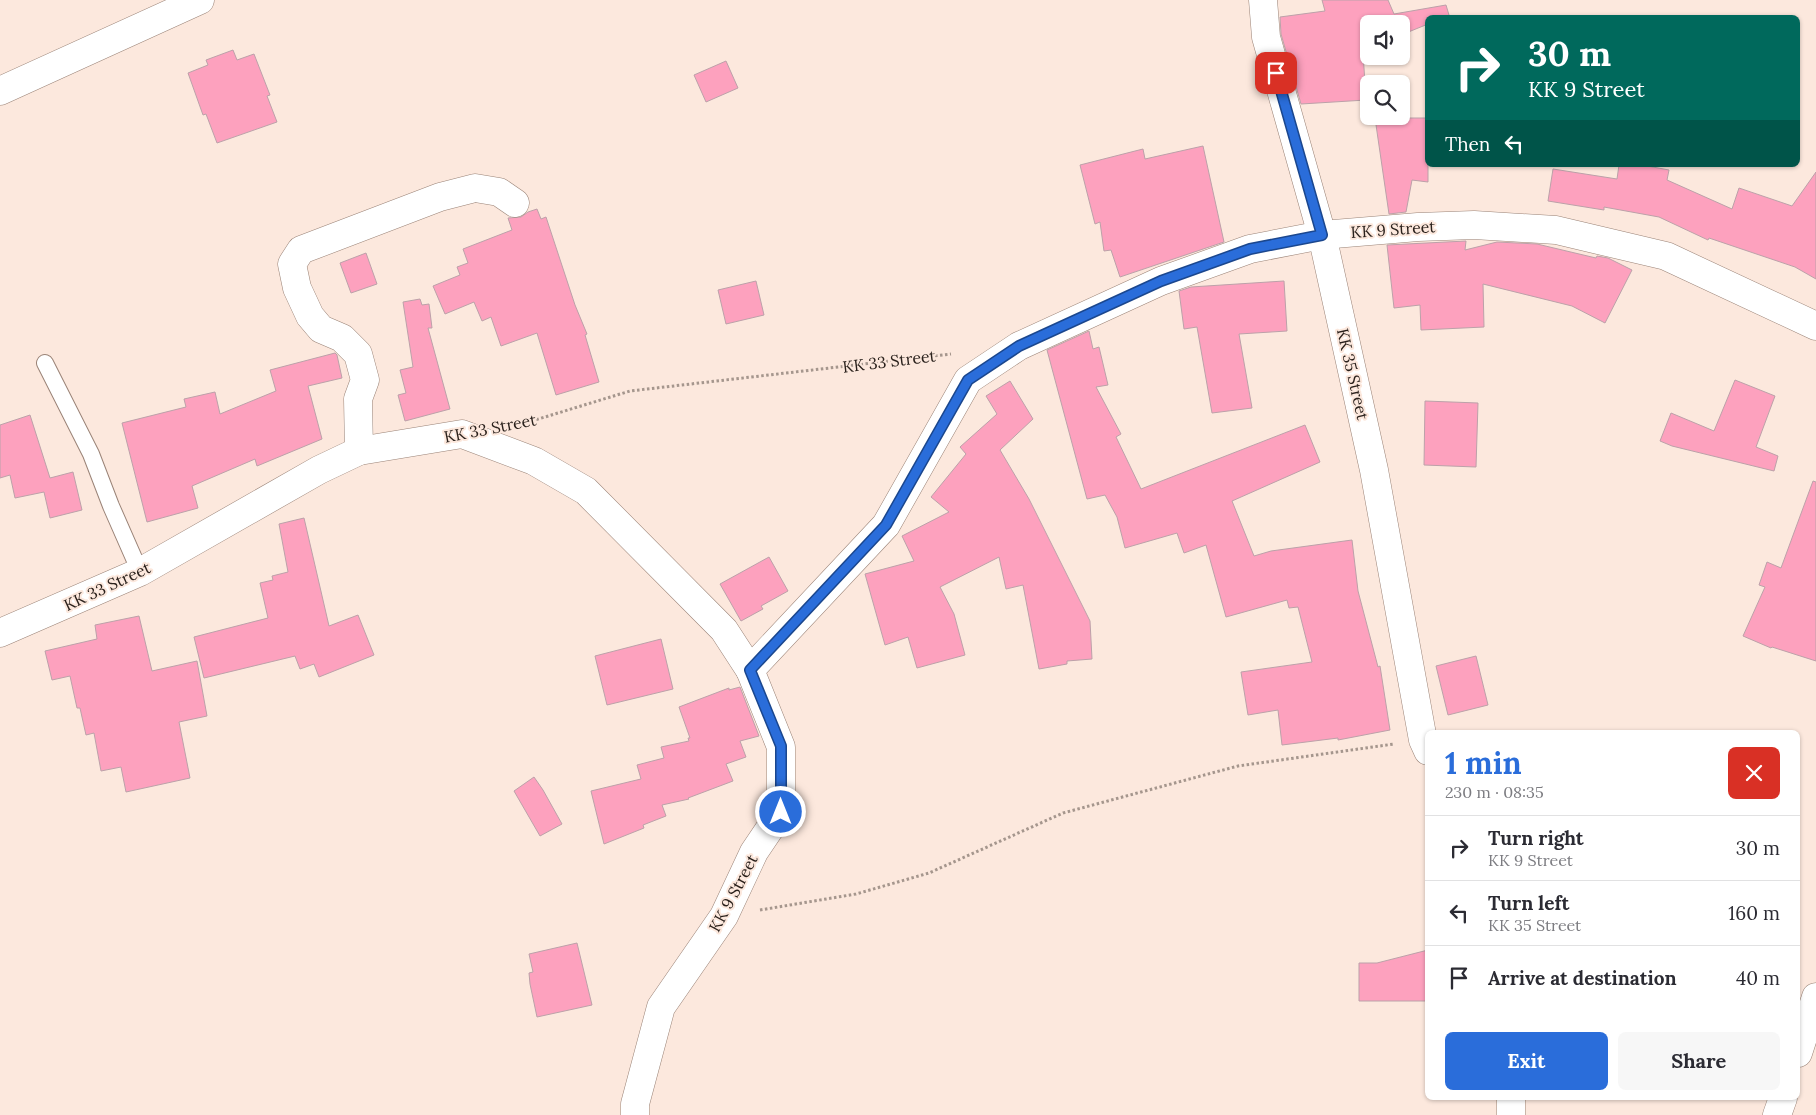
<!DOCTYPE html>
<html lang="en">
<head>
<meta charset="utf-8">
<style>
  body { margin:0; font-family:Lora,serif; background:#f7f7f7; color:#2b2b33; height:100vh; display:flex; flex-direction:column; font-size:19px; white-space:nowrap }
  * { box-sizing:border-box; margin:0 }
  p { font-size:16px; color:#7c7c81 }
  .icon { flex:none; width:28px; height:28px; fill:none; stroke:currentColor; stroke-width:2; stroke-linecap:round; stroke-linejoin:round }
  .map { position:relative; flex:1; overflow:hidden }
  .sheet { position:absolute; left:1425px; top:730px; width:375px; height:370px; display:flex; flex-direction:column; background:#fff; border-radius:8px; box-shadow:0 1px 4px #0004 }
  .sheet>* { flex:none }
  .hud { position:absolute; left:1425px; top:15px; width:375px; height:152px; border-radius:8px; box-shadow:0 1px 4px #0004; background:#00695c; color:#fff; overflow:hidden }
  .controls { position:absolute; left:1360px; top:15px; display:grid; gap:10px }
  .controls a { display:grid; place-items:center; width:50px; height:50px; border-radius:8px; background:#fff; box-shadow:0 1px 4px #0004; font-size:25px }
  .pin { position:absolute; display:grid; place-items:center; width:42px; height:42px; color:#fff; margin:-21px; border-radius:10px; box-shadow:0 2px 8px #0006 }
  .me { position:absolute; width:55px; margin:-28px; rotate:0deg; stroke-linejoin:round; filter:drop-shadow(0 0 4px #0008) }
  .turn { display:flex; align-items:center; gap:18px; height:105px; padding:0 20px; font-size:22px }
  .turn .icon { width:65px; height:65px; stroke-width:2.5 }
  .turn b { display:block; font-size:35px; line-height:42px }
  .then { display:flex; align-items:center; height:48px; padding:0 20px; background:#0003; gap:10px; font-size:19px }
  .round { display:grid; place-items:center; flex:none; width:52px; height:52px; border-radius:8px; background:#f7f7f7 }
  .overview { display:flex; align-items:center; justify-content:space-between; height:85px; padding:0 20px }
  h1 { font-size:30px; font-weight:800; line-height:38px; color:#2a6dda }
  .cta { display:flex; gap:10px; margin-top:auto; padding:10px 20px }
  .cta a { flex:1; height:58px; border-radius:8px; background:#2a6dda; color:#fff; font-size:20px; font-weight:800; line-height:58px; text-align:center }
  .cta a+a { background:#f7f7f7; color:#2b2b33 }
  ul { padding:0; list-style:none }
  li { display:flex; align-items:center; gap:15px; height:65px; padding:0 20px; border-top:1px solid #e1e1e2 }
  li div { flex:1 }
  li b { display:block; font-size:19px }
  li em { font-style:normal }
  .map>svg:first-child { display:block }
  .building { fill:#fda1be; stroke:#bca1a9 }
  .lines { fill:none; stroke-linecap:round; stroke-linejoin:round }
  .service-casing { stroke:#9a8377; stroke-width:18 }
  .minor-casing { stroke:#9a8377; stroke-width:29 }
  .path { stroke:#a5968d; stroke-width:3; stroke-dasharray:2.5 2.5; stroke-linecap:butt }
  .service { stroke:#fff; stroke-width:16 }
  .minor { stroke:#fff; stroke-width:28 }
  .route-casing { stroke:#1b478e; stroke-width:12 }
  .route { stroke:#2a6dda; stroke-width:9 }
  .labels { text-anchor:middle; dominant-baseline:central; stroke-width:4; stroke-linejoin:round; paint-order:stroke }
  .street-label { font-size:16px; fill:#2a211c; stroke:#fce8dd }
</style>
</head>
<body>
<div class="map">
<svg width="1816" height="1115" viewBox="0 0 1816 1115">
  <rect width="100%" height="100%" fill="#fce8dd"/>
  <g class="building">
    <path d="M1322,0H1388L1394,14L1446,5L1449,15L1442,18H1428V24L1401,35V24H1369V49L1363,52L1366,100L1301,104L1281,34L1280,17L1325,11Z"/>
    <path d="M233,50L237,60L254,54L270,95L267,96L277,122L217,143L206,114L203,115L188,73L208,65L206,60Z"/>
    <path d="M726,61L738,88L706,102L694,75Z"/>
    <path d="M1375,118H1428V182L1412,180L1406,212L1389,214Z"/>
    <path d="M1203,146L1224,242L1120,277L1111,250L1104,251L1100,222L1095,224L1080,165L1143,149L1145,159Z"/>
    <path d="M1619,165H1642L1669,170L1667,180L1732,209L1739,188L1792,206L1816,172V279L1795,267L1709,238L1708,240L1659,217L1604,207V210L1548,201L1553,169L1617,179Z"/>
    <path d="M537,209L541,219L546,217L575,305L587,334L585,335L599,382L556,395L537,333L501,346L491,317L482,321L474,302L445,314L433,286L460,275L457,267L468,263L463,249L512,230L508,218L521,217L528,212Z"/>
    <path d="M1466,241L1465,250L1497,242L1537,244L1596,258L1597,256L1608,258L1632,270L1605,323L1572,306L1483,284L1484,327L1421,330L1420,305L1394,308L1387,245Z"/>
    <path d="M366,253L377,284L351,293L340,263Z"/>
    <path d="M756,281L764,315L726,324L718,290Z"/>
    <path d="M1284,281L1287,331L1239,334L1252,408L1212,413L1197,327L1184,329L1179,291L1191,287Z"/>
    <path d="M420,299L422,305L429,304L432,328H428L450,409L405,421L398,395L406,393L400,370L413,367L403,302Z"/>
    <path d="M1089,331L1093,349L1099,347L1108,385L1096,387L1121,434L1116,437L1141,489L1305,425L1320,462L1232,501L1254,556L1271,551L1352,540L1358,591L1378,667L1380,666L1390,730L1338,740V738L1282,745L1278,710L1248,715L1241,672L1312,662L1298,607L1289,608L1287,600L1226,617L1206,545L1184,553L1177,533L1125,548L1117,517L1105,495L1087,499L1047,350Z"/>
    <path d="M335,353L337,355L342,378L308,386L322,439L257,466L255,459L192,486L198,508L147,522L122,423L186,407L184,399L215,392L220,414L276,391L270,370Z"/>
    <path d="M1735,380L1775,396L1756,447L1778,456L1774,471L1672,446L1660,441L1671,413L1714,431Z"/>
    <path d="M1010,381L1033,419L1000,450L1029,499L1090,621L1092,659L1067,661V664L1039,669L1023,585L1006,589L999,557L940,587L954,614L965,655L917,668L908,637L885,645L865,574L914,561L902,536L949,512L931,497L966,454L960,447L997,414L986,396Z"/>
    <path d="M1425,401L1478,403L1476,467L1424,465Z"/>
    <path d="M30,415L50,478L73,472L82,510L50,518L44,492L15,498L10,475L0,478V425Z"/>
    <path d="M1813,481L1816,482V661L1772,647L1771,648L1743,636L1765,587L1759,585L1767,562L1781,568Z"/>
    <path d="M304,518L329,626L358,615L374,655L319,677L314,664L300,669L295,656L204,678L194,637L268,618L260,583L273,580L272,576L288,572L279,524Z"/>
    <path d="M769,557L788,591L761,606L763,609L741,621L720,584Z"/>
    <path d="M139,616L152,671L197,661L207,716L179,722L190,778L126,792L121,767L101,771L94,733L86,735L80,708H77L70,676L52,680L45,651L97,639L95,625Z"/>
    <path d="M661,639L673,689L607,705L595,656Z"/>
    <path d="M1476,656L1488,705L1448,715L1436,666Z"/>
    <path d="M740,687L759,736L740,741L746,757L726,764L733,781L688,798L689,799L662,805L666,816L643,825L644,828L604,844L591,791L641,779L637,765L664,758L661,747L689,741L688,738H690L679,707L729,688V690Z"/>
    <path d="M534,777L543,790L562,824L540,836L514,791Z"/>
    <path d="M577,943L592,1005L537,1017L530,984L529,973L533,972L529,954Z"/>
    <path d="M1428,950V1001H1359V963H1377Z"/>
  </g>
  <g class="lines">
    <g class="service-casing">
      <path id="service" d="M45,363L91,454L111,506L140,572"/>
    </g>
    <g class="minor-casing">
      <g id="minor">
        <path d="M1263,0L1266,37L1322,235L1374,470L1423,740L1428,751"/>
        <path d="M0,91L200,0"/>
        <path d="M359,451L358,399L365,380L358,354L342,338L321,329L310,316L297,288L292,264L301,250L440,197L475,188L499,192L515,203"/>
        <path d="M0,633L140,572L319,470L359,451L462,434L534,461L586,491L724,630L750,670"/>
        <path d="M1798,1053L1816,997"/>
        <path d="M1511,1098V1115"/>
        <path d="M635,1115V1104L661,1007L724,916L754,852L781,812V747L750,670L886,525L968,380L1019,346L1161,281L1250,249L1322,235L1418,227L1474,225L1556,230L1666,256L1816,326"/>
        <path d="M1777,1115L1783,1098"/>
      </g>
    </g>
    <g class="path">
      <path d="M522,424L630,391L951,354"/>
      <path d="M760,910L856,894L929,873L1063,813L1238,766L1394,744"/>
    </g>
    <use href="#service" class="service"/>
    <use href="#minor" class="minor"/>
  </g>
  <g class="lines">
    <g class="route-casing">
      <path id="route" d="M781,812V746L750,670L886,525L968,380L1019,346L1161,281L1250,249L1322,235L1276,73"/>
    </g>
    <use href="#route" class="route"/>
  </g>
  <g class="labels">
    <g class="street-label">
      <text transform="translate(1393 229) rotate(-4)">KK 9 Street</text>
      <text transform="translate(889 361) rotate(-7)">KK 33 Street</text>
      <text transform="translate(1353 374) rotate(77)">KK 35 Street</text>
      <text transform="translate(490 428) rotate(-11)">KK 33 Street</text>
      <text transform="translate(107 586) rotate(-25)">KK 33 Street</text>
      <text transform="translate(733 893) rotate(-62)">KK 9 Street</text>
    </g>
  </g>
</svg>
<div class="controls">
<a><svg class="icon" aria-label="sound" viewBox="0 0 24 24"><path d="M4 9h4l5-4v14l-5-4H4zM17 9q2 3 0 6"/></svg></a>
<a><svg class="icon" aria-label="search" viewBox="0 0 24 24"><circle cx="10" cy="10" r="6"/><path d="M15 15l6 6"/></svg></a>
</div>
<div class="pin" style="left:1276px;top:73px;background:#d93025"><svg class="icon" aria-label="arrive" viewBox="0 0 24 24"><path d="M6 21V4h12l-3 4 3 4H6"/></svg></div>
<svg class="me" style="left:781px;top:812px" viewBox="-20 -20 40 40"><circle r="17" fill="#2a6dda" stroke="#fff" stroke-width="3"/><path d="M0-11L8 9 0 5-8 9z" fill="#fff"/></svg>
<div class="hud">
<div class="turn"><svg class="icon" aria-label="right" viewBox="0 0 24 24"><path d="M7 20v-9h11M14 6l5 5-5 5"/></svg><div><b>30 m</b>KK 9 Street</div></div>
<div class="then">Then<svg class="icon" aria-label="left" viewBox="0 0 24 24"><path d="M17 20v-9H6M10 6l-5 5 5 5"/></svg></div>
</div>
<section class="sheet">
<div class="overview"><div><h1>1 min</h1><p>230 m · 08:35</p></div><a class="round" style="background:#d93025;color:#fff"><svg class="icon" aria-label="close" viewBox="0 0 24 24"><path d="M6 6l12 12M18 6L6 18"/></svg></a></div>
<ul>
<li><svg class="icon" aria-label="right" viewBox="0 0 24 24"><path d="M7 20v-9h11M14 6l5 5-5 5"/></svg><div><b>Turn right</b><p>KK 9 Street</p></div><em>30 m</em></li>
<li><svg class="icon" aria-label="left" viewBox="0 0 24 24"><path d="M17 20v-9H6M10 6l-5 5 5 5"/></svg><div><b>Turn left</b><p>KK 35 Street</p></div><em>160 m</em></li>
<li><svg class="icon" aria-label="arrive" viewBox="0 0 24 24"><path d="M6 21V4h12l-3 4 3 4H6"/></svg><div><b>Arrive at destination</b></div><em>40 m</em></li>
</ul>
<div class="cta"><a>Exit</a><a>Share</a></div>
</section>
</div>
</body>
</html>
